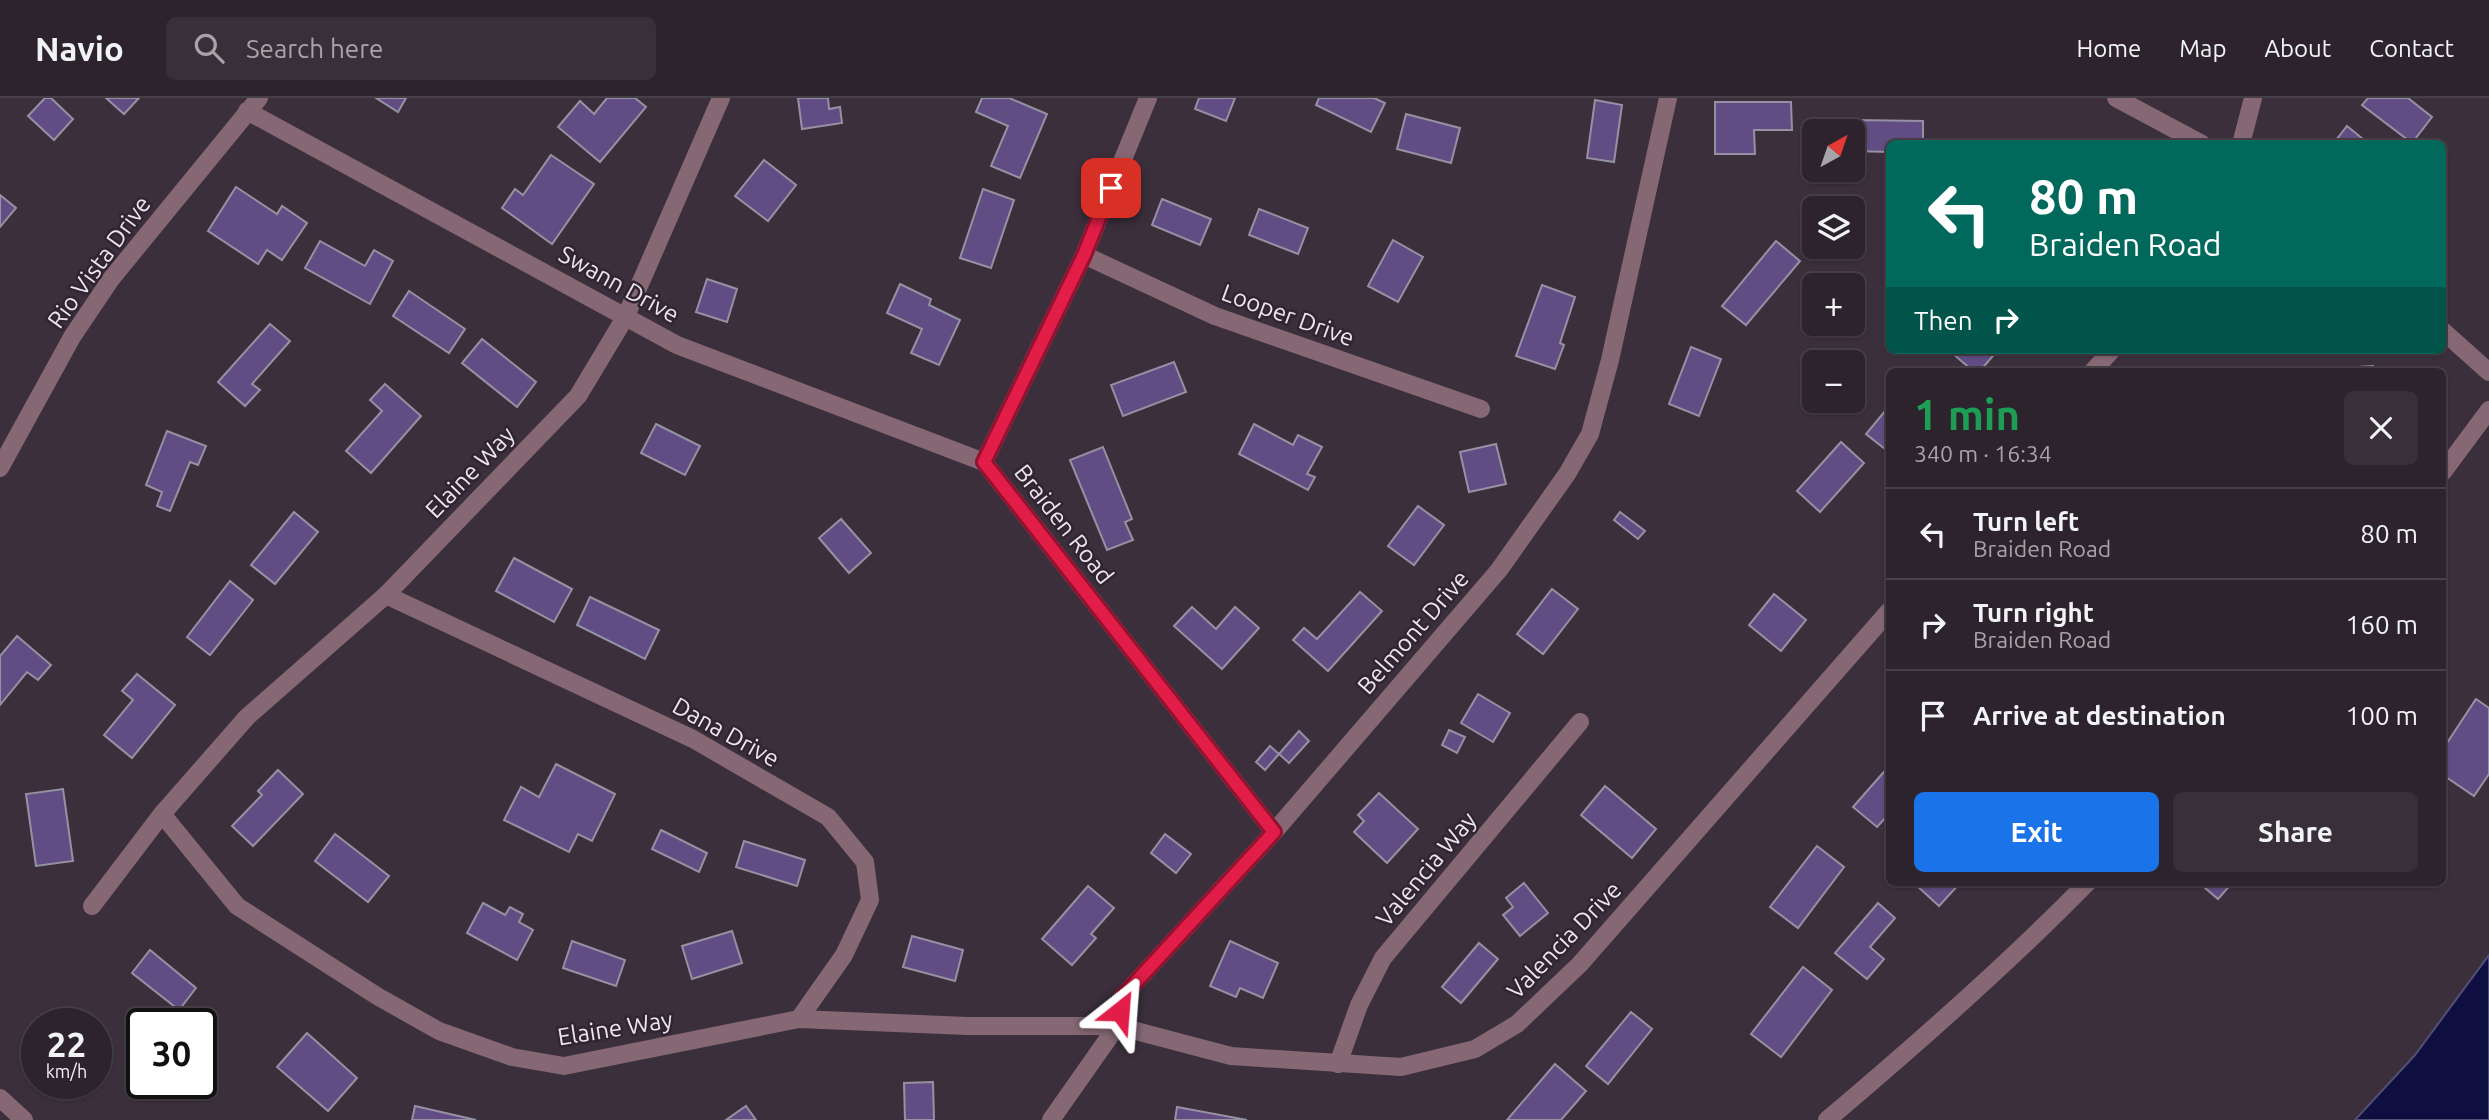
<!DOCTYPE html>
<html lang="en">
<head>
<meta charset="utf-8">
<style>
  body { margin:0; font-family:Ubuntu,sans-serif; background:#382f38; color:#f1f3f6; height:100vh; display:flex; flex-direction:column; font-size:26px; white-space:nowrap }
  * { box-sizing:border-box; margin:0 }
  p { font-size:23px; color:#a6a4a9 }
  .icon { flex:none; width:38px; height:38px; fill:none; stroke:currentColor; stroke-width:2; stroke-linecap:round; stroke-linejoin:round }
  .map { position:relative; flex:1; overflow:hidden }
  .side { position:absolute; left:1886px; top:270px; width:560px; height:518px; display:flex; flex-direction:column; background:#2c232c; border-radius:10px; box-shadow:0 2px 5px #0004,0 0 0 2px #484048 }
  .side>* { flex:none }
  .guide { position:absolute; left:1886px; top:42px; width:560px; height:214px; border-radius:10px; box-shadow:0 2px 5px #0004,0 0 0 2px #484048; background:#00695c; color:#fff; overflow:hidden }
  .needle { width:46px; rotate:40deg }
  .fabs { position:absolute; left:1802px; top:21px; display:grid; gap:14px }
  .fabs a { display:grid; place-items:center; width:63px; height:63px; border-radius:10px; background:#2c232c; box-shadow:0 2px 5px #0004,0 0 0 2px #484048; font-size:35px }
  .speed { position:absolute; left:21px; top:910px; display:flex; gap:14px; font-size:35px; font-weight:700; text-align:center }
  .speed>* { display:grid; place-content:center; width:91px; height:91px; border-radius:50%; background:#2c232c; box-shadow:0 2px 5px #0004,0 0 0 2px #484048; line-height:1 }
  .speed small { font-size:18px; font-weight:400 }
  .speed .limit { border:4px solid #111; border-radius:10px; background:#fff; color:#111 }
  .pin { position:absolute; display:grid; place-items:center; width:60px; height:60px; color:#fff; margin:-30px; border-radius:14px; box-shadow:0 4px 10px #0006 }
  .me { position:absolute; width:77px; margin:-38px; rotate:28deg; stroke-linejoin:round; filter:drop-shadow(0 0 5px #0008) }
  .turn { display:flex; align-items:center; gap:24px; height:147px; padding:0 28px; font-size:32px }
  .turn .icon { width:91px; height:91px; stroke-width:2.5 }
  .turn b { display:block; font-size:49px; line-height:60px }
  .then { display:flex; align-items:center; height:66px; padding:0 28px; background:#0003; gap:14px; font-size:26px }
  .round { display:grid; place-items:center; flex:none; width:74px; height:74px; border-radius:10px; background:#382f38 }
  .head { display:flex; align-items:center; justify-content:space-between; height:119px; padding:0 28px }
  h1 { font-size:42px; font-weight:600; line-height:52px; color:#1e9e55 }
  .action { display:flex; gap:14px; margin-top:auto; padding:14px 28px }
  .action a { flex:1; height:80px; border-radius:10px; background:#1a73e8; color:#fff; font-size:28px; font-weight:600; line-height:80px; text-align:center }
  .action a+a { background:#382f38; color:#f1f3f6 }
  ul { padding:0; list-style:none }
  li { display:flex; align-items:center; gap:21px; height:91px; padding:0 28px; border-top:2px solid #484048 }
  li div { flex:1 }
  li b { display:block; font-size:26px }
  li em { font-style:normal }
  header { display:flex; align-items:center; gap:42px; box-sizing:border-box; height:98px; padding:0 35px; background:#2c232c; border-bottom:2px solid #484048 }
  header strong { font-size:33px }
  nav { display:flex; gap:38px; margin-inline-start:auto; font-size:24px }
  .search { width:490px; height:63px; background:#382f38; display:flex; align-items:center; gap:18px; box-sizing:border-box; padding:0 24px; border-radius:10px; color:#a6a4a9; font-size:26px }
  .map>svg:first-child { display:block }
  .water { fill:#0e0f40; stroke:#514f74; stroke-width:2 }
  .building { fill:#614d84; stroke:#9691a2; stroke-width:2 }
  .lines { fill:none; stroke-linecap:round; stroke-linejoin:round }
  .minor { stroke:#856874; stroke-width:18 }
  .route-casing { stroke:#92132f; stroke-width:18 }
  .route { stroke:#e11d48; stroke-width:12 }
  .labels { text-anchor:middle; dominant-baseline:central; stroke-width:5; stroke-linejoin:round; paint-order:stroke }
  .street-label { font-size:24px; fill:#ede5ed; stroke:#302530 }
</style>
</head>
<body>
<header>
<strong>Navio</strong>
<div class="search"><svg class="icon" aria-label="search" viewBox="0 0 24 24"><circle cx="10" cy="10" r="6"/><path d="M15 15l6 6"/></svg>Search here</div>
<nav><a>Home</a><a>Map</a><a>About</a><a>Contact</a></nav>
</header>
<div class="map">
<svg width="2489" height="1022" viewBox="0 0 2489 1022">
  <rect width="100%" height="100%" fill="#3b2f3b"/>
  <path class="water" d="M2489,857V1022H2355L2415,957Z"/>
  <g class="building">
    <path d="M45,0H51L73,21L54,42L28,18Z"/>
    <path d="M106,0H139L124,16Z"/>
    <path d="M376,0H406L398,14Z"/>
    <path d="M607,0H635L646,9L600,64L558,29L580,3L594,16Z"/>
    <path d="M798,0H828L829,11L840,9L842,25L802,31Z"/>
    <path d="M982,0H1009L1047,16L1020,80L991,68L1008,28L976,14Z"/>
    <path d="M1199,0H1235L1226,23L1195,11Z"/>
    <path d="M1319,0H1374L1385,5L1371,34L1316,7Z"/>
    <path d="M2368,0H2408L2432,19L2412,45L2362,7Z"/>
    <path d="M1595,2L1622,7L1614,64L1587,60Z"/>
    <path d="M1715,4H1791L1792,32H1754L1755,56H1715Z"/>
    <path d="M1406,16L1460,30L1451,65L1397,51Z"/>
    <path d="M1856,22L1923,23V46H1890V54L1853,53V35H1856Z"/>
    <path d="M2347,28L2369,46H2333Z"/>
    <path d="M551,57L594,86L552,146L502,110L515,91L523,97Z"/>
    <path d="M764,62L796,87L768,123L735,98Z"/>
    <path d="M236,89L277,116L282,108L307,125L282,162L267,152L258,166L208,133Z"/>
    <path d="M983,91L1014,102L991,170L960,160Z"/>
    <path d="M0,97L16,110L0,129Z"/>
    <path d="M1162,101L1211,121L1200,147L1152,127Z"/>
    <path d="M1259,111L1308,130L1298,156L1249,137Z"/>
    <path d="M1393,142L1423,159L1398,204L1368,188Z"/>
    <path d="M320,143L365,168L374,152L393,163L370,206L305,170Z"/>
    <path d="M1776,143L1800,163L1746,227L1722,208Z"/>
    <path d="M707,181L737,191L727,224L696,214Z"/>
    <path d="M900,186L931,201L929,207L960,222L939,267L911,255L922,231L887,215Z"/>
    <path d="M1542,187L1575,199L1560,245L1564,247L1555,271L1516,258Z"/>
    <path d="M409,193L465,231L449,255L393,218Z"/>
    <path d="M270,226L290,243L252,286L260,292L245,308L218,284Z"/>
    <path d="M482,241L536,284L517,309L462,265Z"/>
    <path d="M1691,249L1721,261L1699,318L1669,306Z"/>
    <path d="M1955,252H1998L1980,273H1973L1952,255Z"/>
    <path d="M1174,264L1186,294L1123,318L1111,287Z"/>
    <path d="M2373,268L2374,273H2342V270Z"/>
    <path d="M385,286L421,318L371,375L346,353L382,313L370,302Z"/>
    <path d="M1890,307V355L1866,336Z"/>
    <path d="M656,326L700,348L685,377L641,355Z"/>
    <path d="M1254,326L1293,347L1298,337L1322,349L1307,376L1315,379L1308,392L1239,356Z"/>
    <path d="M167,333L206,348L198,367L190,364L170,413L157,408L162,394L146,387Z"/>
    <path d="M1841,344L1864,365L1820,414L1797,393Z"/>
    <path d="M1496,346L1506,386L1469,394L1460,354Z"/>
    <path d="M1103,349L1132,421L1125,424L1133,442L1107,452L1070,362Z"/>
    <path d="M1418,408L1444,427L1414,467L1388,448Z"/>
    <path d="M294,414L318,434L275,486L251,467Z"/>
    <path d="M1620,414L1645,433L1638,441L1614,422Z"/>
    <path d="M841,421L871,455L849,475L819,440Z"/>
    <path d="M514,460L572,491L554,524L496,493Z"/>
    <path d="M230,483L253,502L210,557L187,539Z"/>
    <path d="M1552,491L1578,511L1543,556L1517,536Z"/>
    <path d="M1360,494L1382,513L1328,573L1293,542L1304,530L1317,541Z"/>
    <path d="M1774,496L1806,522L1781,553L1749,527Z"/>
    <path d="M590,499L659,532L645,561L577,527Z"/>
    <path d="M1192,509L1216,531L1235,509L1259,530L1222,571L1174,528Z"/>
    <path d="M17,538L51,567L38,582L27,574L0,607V558Z"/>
    <path d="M137,576L175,607L132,660L104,637L133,602L122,593Z"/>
    <path d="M1478,596L1510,615L1493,644L1461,625Z"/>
    <path d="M2476,601L2489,610V676L2474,698L2443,677V651Z"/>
    <path d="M1449,632L1465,639L1457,655L1442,647Z"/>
    <path d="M1299,633L1309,643L1289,665L1279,656Z"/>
    <path d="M1270,648L1279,656L1265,672L1256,664Z"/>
    <path d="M556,666L615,696L592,743L578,736L569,754L504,722L521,689L539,699Z"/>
    <path d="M1890,667V715L1877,729L1853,709Z"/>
    <path d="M278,672L303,696L253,748L232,728L262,697L258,693Z"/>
    <path d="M1605,688L1656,731L1632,760L1581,717Z"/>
    <path d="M63,691L73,763L36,768L26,696Z"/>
    <path d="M1379,695L1418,731L1387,765L1354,734L1364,723L1358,717Z"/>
    <path d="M661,732L707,755L699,774L652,751Z"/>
    <path d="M335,736L389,778L368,804L315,763Z"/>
    <path d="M1165,736L1191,756L1176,775L1151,755Z"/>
    <path d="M744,743L805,762L797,788L736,769Z"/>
    <path d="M1817,748L1844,769L1798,830L1770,809Z"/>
    <path d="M1919,784H1961L1939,808L1916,787Z"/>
    <path d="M2208,784H2233L2218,801L2204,789Z"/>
    <path d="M1524,785L1548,815L1520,838L1503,817L1513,809L1506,800Z"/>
    <path d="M1088,788L1114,810L1091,836L1096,840L1072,867L1042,841Z"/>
    <path d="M483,805L505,817L510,809L523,816L519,824L533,832L517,862L467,835Z"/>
    <path d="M1878,805L1895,820L1870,849L1884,861L1867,881L1835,855Z"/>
    <path d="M732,833L742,865L692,881L682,848Z"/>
    <path d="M912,838L963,852L955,883L903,869Z"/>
    <path d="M572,843L625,862L616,888L563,870Z"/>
    <path d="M1230,843L1278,865L1263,900L1240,890L1236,899L1210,888Z"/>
    <path d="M1479,845L1498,861L1461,905L1442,889Z"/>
    <path d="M150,852L196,890L179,912L132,875Z"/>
    <path d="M1803,869L1832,892L1781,959L1751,936Z"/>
    <path d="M1631,914L1652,931L1608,986L1586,968Z"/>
    <path d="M307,935L357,980L328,1013L277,969Z"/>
    <path d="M1555,966L1586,993L1561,1022H1507Z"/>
    <path d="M933,984L934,1022H905L904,985Z"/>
    <path d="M415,1008L476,1022H412Z"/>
    <path d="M746,1008L756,1022H726Z"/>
    <path d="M1177,1009L1247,1022H1175Z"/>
  </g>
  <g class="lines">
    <g class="minor">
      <path d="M1148,0L1084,157L984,364L1274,734"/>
      <path d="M2116,0L2202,46"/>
      <path d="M247,13L677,247L984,364"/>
      <path d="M2241,46L2253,0"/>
      <path d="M1084,157L1215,218L1481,311"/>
      <path d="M2443,233L2489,274"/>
      <path d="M2093,273L2112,252"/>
      <path d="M0,370L72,239L111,181L259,0"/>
      <path d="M2443,374L2489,312"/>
      <path d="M386,497L693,641L828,719L865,764L870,802L844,857L799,921"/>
      <path d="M162,716L237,808L377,898L439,933L512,959L564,968L799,921L967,928H1117L1231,958L1401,969L1475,951L1517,926L1580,866L1890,512"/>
      <path d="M92,808L162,716L247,619L386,497L578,298L626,218L721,0"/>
      <path d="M1338,966L1359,907L1383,860L1580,624"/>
      <path d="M0,1000L24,1022"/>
      <path d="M1051,1022L1117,928L1123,898L1274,734L1499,472L1567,376L1590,336L1610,262L1668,0"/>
      <path d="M1827,1022C1917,946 2006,868 2088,784"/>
    </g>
  </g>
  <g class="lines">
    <g class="route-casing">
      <path id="route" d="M1111,90L1084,157L984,364L1274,734L1123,898L1120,913"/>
    </g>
    <use href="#route" class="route"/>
  </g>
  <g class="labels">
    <g class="street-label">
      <text transform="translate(99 164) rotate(-54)">Rio Vista Drive</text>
      <text transform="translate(619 186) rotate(29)">Swann Drive</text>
      <text transform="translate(1288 217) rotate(20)">Looper Drive</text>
      <text transform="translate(470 374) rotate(-46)">Elaine Way</text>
      <text transform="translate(1064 426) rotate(52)">Braiden Road</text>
      <text transform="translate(1413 534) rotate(-49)">Belmont Drive</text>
      <text transform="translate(726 634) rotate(29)">Dana Drive</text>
      <text transform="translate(1426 771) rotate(-50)">Valencia Way</text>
      <text transform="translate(1564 842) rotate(-46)">Valencia Drive</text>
      <text transform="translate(615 930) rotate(-9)">Elaine Way</text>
    </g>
  </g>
</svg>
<div class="fabs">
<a><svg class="needle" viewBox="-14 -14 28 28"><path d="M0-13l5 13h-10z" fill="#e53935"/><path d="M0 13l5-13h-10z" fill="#a6a4a9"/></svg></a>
<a><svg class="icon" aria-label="layers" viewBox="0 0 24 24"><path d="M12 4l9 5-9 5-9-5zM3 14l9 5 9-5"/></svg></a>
<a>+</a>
<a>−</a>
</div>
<div class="speed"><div>22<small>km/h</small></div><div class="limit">30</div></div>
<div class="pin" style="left:1111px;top:90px;background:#d93025"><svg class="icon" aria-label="arrive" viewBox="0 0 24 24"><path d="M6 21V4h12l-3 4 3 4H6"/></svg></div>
<svg class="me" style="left:1120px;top:913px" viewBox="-20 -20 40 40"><path d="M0-17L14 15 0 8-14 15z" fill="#e11d48" stroke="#fff" stroke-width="4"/></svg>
<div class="guide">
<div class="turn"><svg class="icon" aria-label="left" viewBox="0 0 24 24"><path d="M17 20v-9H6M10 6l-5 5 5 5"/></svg><div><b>80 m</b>Braiden Road</div></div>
<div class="then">Then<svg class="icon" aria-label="right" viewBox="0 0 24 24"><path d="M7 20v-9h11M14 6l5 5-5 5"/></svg></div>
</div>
<section class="side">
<div class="head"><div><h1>1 min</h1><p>340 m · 16:34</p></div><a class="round"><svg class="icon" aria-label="close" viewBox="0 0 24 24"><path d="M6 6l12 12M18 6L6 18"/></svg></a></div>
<ul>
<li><svg class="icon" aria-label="left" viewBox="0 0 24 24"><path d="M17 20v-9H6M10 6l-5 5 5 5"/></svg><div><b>Turn left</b><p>Braiden Road</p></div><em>80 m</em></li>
<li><svg class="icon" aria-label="right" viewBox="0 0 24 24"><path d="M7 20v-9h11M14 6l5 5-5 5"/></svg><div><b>Turn right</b><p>Braiden Road</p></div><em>160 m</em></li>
<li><svg class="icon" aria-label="arrive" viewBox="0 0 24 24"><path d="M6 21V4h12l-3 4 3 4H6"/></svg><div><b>Arrive at destination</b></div><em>100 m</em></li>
</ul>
<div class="action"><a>Exit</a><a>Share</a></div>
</section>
</div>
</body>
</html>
